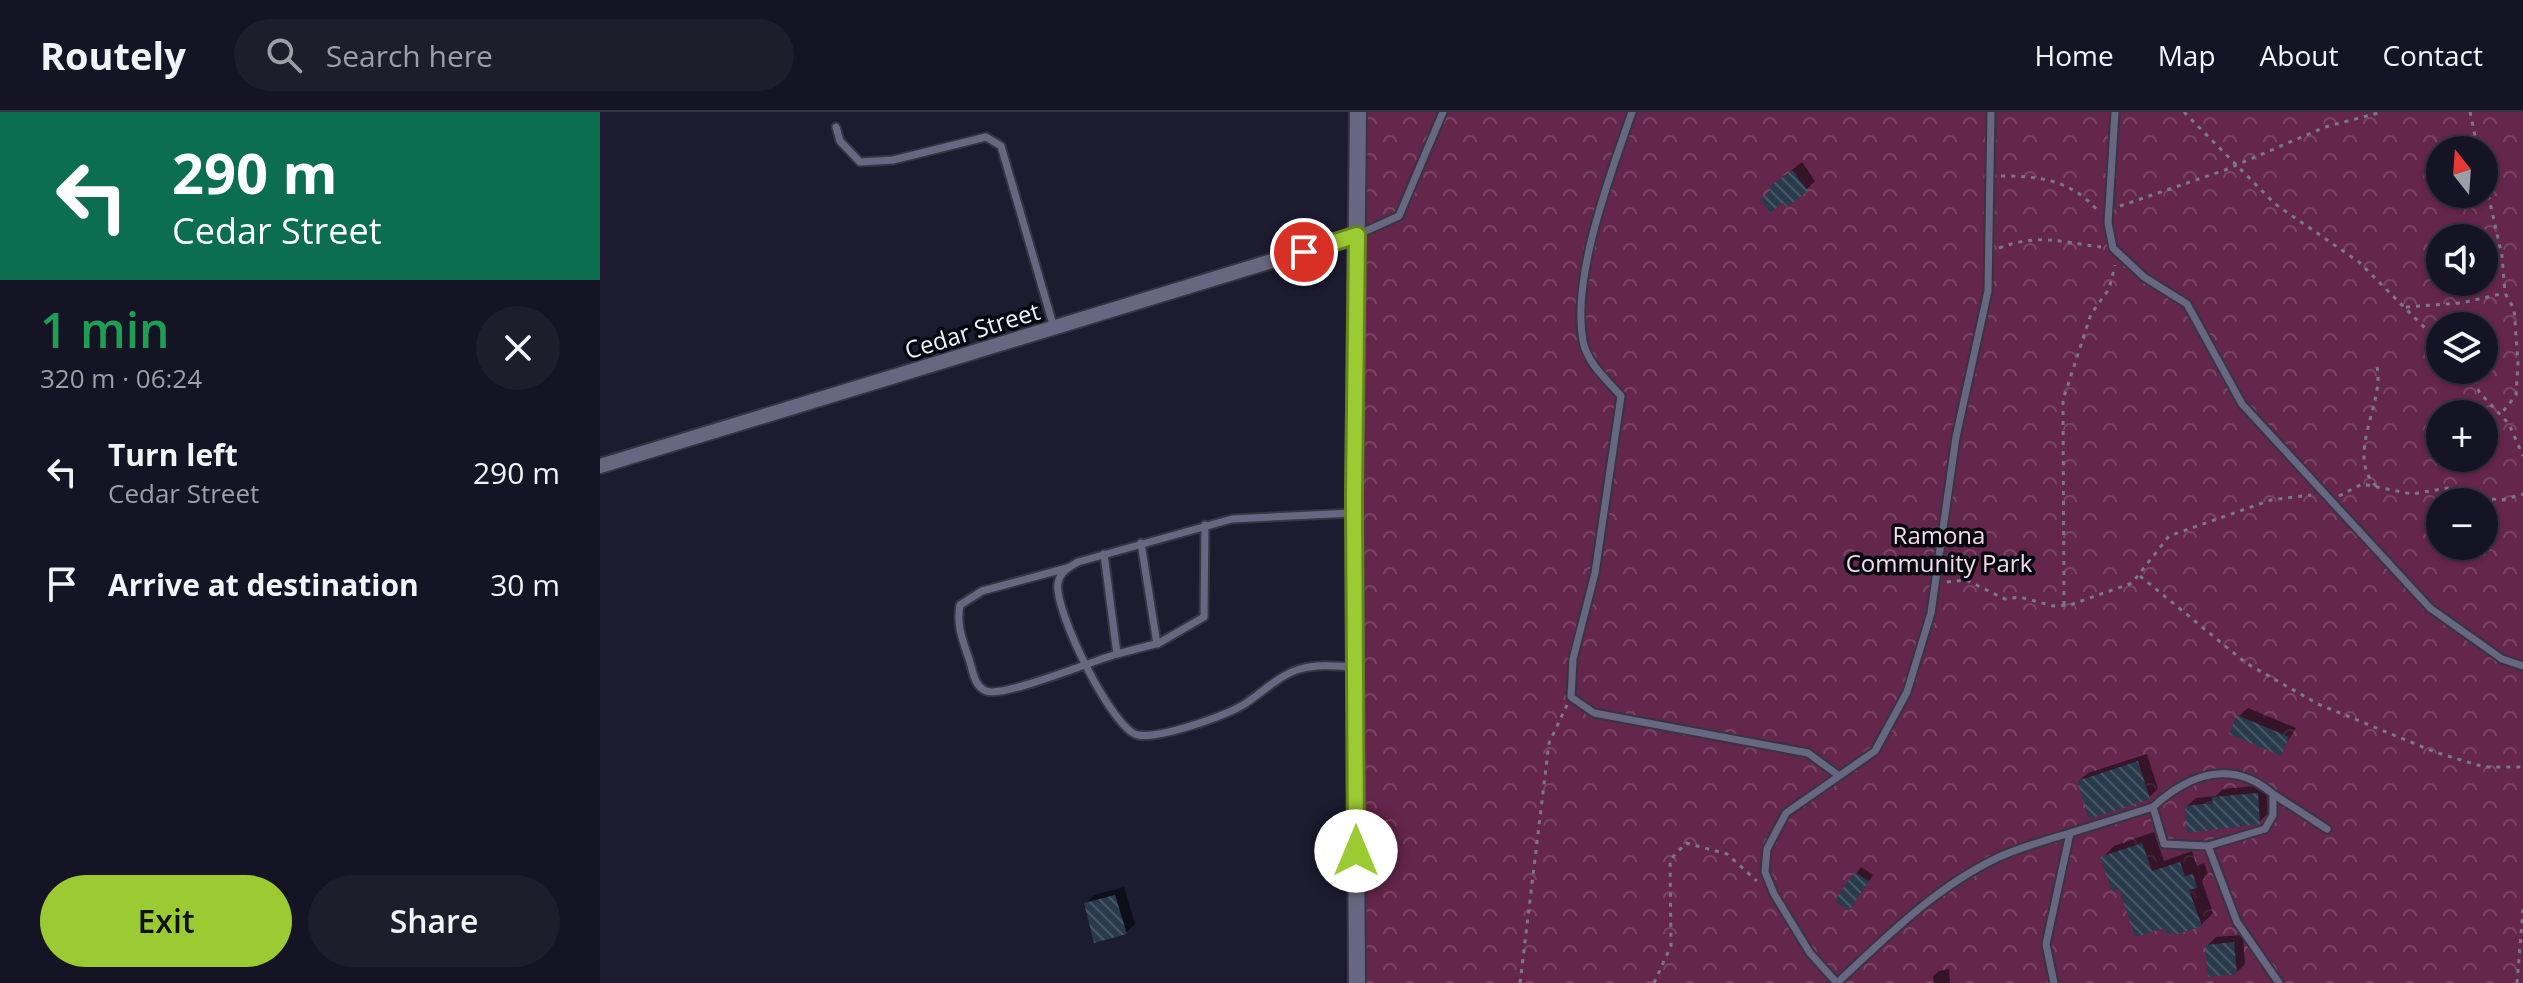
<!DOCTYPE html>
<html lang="en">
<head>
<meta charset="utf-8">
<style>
  body { margin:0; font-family:"Open Sans",sans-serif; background:#1e1d2c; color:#f1f3f6; height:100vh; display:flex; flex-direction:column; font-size:30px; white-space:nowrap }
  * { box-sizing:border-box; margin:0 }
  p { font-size:26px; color:#9d9ea6 }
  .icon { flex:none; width:44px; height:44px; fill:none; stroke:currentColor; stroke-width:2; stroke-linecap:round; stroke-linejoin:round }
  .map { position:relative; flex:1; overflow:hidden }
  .side { display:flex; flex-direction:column; background:#151424; width:600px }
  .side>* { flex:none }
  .banner { background:#0b6e4f; color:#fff; overflow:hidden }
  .needle { width:52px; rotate:343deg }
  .tools { position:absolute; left:1826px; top:24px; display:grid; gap:16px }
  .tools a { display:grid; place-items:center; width:72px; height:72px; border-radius:50%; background:#151424; box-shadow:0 2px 6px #0004,0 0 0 2px #343341; font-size:40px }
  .pin { position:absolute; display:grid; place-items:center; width:68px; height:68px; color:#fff; margin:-34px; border:4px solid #fff; border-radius:50%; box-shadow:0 2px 8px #0007 }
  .me { position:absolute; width:88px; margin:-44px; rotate:0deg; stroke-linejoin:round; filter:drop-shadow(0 0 6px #0008) }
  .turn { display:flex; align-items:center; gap:28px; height:168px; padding:0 40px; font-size:36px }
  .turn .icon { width:104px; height:104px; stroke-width:2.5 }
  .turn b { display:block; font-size:56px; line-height:68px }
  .round { display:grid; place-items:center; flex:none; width:84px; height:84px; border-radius:42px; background:#1e1d2c }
  .summary { display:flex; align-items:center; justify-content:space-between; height:136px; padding:0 40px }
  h1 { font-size:48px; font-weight:600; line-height:60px; color:#1e9e55 }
  .button { display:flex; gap:16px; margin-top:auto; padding:16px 40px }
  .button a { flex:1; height:92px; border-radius:48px; background:#9bcb33; color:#111; font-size:32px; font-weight:600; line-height:92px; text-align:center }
  .button a+a { background:#1e1d2c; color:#f1f3f6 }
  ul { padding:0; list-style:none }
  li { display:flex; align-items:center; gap:24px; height:112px; padding:0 40px }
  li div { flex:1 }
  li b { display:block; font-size:30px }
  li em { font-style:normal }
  header { display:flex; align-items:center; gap:48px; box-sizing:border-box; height:112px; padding:0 40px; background:#151424; border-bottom:2px solid #343341 }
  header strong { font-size:38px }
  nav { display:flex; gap:44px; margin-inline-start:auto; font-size:28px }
  .search { width:560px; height:72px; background:#1e1d2c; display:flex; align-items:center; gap:20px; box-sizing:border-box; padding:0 28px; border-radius:44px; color:#9d9ea6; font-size:30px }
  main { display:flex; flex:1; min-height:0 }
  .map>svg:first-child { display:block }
  .forest { fill:url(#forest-crowns); fill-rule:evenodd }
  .shadow { fill:#0007 }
  .building { fill:url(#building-back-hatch) }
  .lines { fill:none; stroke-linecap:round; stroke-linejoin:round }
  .service-casing { stroke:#363445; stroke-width:11 }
  .minor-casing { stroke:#363445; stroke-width:18 }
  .tertiary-casing { stroke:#363445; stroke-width:20 }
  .path { stroke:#7a798a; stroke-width:3; stroke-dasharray:4 6; stroke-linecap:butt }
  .service { stroke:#676781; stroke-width:7 }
  .minor { stroke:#676781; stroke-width:14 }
  .tertiary { stroke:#676781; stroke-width:16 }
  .route-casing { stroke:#658421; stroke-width:20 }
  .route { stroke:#9bcb33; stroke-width:14 }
  .labels { text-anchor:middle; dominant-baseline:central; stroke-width:7; stroke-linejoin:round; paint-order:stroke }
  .street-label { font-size:24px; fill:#f1f2fe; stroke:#070710 }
  .park-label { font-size:24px; fill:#f3dbe7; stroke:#070710 }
</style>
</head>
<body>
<header>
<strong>Routely</strong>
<div class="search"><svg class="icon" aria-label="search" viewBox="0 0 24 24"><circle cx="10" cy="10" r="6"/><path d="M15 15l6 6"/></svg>Search here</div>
<nav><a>Home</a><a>Map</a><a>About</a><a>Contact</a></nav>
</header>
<main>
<section class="side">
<div class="banner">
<div class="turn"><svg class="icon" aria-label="left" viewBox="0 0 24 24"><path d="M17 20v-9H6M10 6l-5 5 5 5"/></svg><div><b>290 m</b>Cedar Street</div></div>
</div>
<div class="summary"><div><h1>1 min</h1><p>320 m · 06:24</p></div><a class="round"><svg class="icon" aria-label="close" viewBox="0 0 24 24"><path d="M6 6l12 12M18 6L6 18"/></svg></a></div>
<ul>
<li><svg class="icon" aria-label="left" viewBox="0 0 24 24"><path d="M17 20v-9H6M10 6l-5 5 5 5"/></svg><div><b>Turn left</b><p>Cedar Street</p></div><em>290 m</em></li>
<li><svg class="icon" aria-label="arrive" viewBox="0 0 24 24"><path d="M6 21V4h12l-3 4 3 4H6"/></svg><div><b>Arrive at destination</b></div><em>30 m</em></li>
</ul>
<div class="button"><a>Exit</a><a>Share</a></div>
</section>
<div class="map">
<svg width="1923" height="871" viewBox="0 0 1923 871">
  <defs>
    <pattern id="forest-crowns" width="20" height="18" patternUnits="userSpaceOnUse" patternTransform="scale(2)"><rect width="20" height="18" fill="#64264a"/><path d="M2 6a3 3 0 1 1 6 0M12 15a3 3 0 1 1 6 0" fill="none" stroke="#7b4665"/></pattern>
    <pattern id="building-back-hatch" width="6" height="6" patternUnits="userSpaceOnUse" patternTransform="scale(2)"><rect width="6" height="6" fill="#293a4d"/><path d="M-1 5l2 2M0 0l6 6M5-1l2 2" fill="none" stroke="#485768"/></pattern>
  </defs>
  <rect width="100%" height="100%" fill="#1c1b30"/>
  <path class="forest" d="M758,0H1923V871H757ZM1840,38H1884V82H1840ZM1840,126H1884V170H1840ZM1840,214H1884V258H1840ZM1840,302H1884V346H1840ZM1840,390H1884V434H1840Z"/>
  <g class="shadow">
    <path d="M1202,50L1215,69L1207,77L1187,92L1163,87L1180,67Z"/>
    <path d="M1648,596L1696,616L1680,641L1639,604Z"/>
    <path d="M1547,642L1558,677L1549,685L1479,669L1488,661Z"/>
    <path d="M1666,673L1668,701L1659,710L1587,694L1596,686L1616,684L1623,677Z"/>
    <path d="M1554,720L1564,749L1592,739L1597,754L1604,751L1608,762L1602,769L1613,801L1601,813H1566L1520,775L1503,745L1514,734Z"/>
    <path d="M1261,755L1273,763L1254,791L1238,789Z"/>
    <path d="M524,775L535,812L526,820L486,792L494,783Z"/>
    <path d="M1643,823L1645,852L1637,860L1607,834L1616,825Z"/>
    <path d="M1349,857L1350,871H1334L1333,864L1339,859Z"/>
  </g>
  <g class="building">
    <path d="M1192,58L1208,79L1187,95L1183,91L1170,101L1160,87L1171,79L1169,75Z"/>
    <path d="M1637,603L1689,625L1681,644L1629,622Z"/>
    <path d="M1538,649L1550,687L1489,707L1477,669Z"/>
    <path d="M1658,681L1660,712L1587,721L1585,694L1613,691L1612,685Z"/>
    <path d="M1542,731L1552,759L1580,750L1585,764L1593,762L1597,776L1589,778L1602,814L1575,823L1574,820L1567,822L1564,816L1535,825L1519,777L1512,780L1500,745Z"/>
    <path d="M1254,760L1269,769L1249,799L1235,789Z"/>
    <path d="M515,783L527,822L494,831L484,791Z"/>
    <path d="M1634,830L1637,862L1608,865L1605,833Z"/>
  </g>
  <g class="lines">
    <g class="service-casing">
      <g id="service">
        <path d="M1032,0C1011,61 971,165 983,229C987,251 1007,268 1021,284L995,461L973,547L971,585L994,601L1208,641L1238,663"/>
        <path d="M1515,0L1508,111L1513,136L1544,165L1587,192L1642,292L1830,496L1902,547L1923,554"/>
        <path d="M236,15L240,29L260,50L293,48L386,25L401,34L454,216"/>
        <path d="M757,123L799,104L843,0"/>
        <path d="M753,401L632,407L478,450C469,455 460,460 458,471C453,497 513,619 538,623C560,627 624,604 643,593C662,581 679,563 700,557C718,552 737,554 755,555"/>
        <path d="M541,431L557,532"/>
        <path d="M467,456L382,479L360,493C356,513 363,529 369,547C373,559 374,574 386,579C403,586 492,549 517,542L504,442"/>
        <path d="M517,542L559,531L604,505L605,413"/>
        <path d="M1673,682L1727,717"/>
        <path d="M1608,734L1637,810L1679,871"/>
        <path d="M1237,871L1210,841L1174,782L1165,760L1167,737L1186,701L1275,639L1307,580L1331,501L1356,325L1388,179L1391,0"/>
        <path d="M1237,871C1287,824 1337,774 1399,745C1421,735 1447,728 1470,721"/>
        <path d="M1454,871L1446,832L1470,721L1553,695L1564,732L1608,734L1665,717L1673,703V682C1633,647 1590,661 1553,695"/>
      </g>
    </g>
    <g class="minor-casing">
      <path id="minor" d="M0,354L757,123"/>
    </g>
    <g class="tertiary-casing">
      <path id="tertiary" d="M757,871L754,384L758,0"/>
    </g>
    <g class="path">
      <path d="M1584,0L1675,92L1759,150L1840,231"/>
      <path d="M1870,0L1878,38"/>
      <path d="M1401,64C1440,64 1471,68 1498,99"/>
      <path d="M1884,64L1902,144L1905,181L1914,197L1918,251L1916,283L1901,302"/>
      <path d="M1520,94L1625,58L1725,15L1782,0"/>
      <path d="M1399,136C1440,121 1460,130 1501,135"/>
      <path d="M1806,195L1861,191L1905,181"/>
      <path d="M1777,255C1785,291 1744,345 1777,375"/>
      <path d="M1872,258L1879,280L1909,312L1923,344"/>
      <path d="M1739,384L1762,372L1812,382L1848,376L1871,378L1883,386L1902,388L1923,382"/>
      <path d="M1540,464L1646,551L1718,592L1835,640L1884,655H1923"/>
      <path d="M1347,470L1366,468L1405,487L1420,485L1453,494L1470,493L1532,471L1569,424L1671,388L1711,383"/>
      <path d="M1464,493L1463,288L1491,202L1509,177L1515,153"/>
      <path d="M920,871L949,631L967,593"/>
      <path d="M1054,871L1071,834L1070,748L1086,731L1127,742L1157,769"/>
      <path d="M1917,871L1923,797"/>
    </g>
    <use href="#service" class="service"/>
    <use href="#minor" class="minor"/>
    <use href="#tertiary" class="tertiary"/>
  </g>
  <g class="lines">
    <g class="route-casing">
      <path id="route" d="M704,140L757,123L754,384L756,739"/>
    </g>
    <use href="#route" class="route"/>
  </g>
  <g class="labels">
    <g class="street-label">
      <text transform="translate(372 218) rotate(-17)">Cedar Street</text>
    </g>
    <g class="park-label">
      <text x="1339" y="422">Ramona<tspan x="1339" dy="28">Community Park</tspan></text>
    </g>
  </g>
</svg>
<div class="tools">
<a><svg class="needle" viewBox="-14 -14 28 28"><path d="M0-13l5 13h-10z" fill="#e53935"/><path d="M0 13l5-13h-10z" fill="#9d9ea6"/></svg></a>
<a><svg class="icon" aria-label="sound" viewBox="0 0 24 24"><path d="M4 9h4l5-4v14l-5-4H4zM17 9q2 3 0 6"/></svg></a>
<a><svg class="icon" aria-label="layers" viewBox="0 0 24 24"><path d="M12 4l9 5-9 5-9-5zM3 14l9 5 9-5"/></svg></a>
<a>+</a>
<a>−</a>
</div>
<div class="pin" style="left:704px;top:140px;background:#d93025"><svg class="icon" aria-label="arrive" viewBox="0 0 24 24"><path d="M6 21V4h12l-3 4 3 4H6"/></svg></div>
<svg class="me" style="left:756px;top:739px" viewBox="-20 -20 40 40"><circle r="19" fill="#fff"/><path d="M0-13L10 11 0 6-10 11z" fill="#9bcb33"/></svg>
</div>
</main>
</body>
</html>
